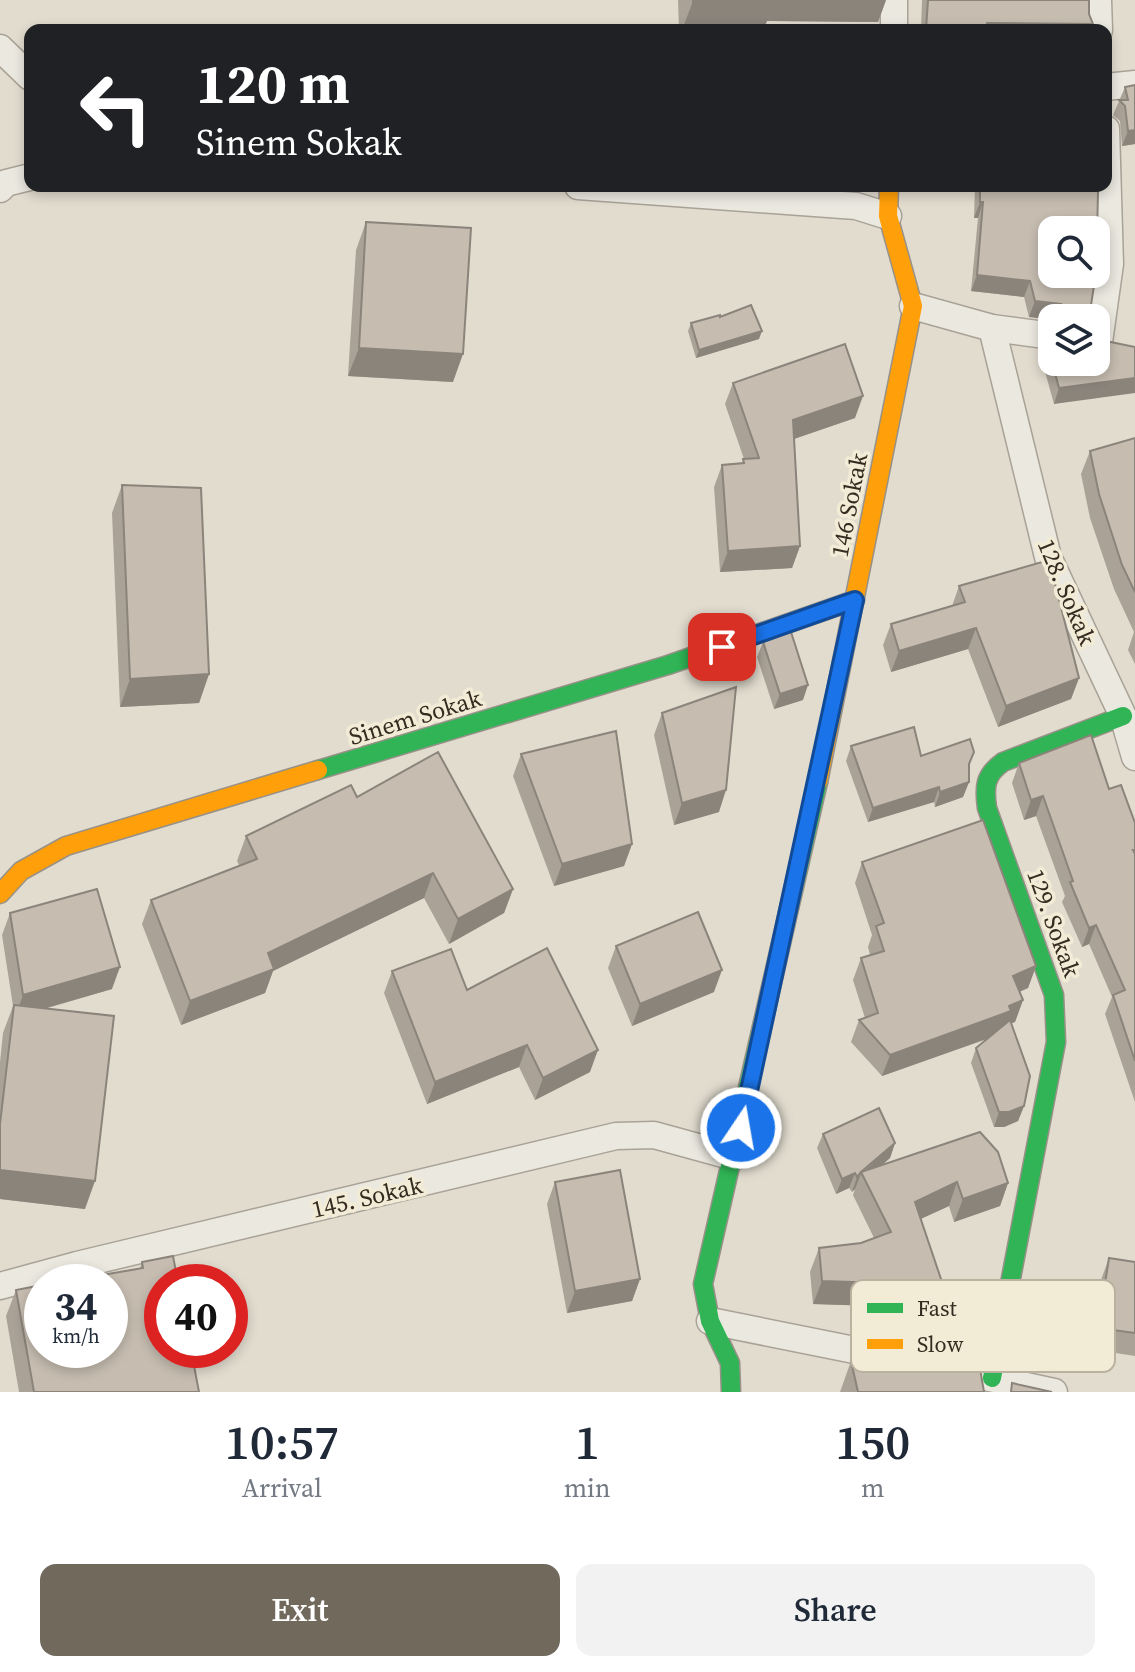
<!DOCTYPE html>
<html lang="en">
<head>
<meta charset="utf-8">
<style>
  body { margin:0; font-family:"Source Serif 4",serif; background:#f2f2f3; color:#1f2937; height:100vh; display:flex; flex-direction:column; font-size:30px; white-space:nowrap }
  * { box-sizing:border-box; margin:0 }
  p { font-size:26px; color:#747a83 }
  .icon { flex:none; width:44px; height:44px; fill:none; stroke:currentColor; stroke-width:2; stroke-linecap:round; stroke-linejoin:round }
  .map { position:relative; height:1392px; overflow:hidden }
  .sheet { display:flex; flex-direction:column; background:#fff; flex:1 }
  .sheet>* { flex:none }
  .top-card { position:absolute; left:24px; top:24px; width:1088px; height:168px; border-radius:16px; box-shadow:0 4px 12px #0003; background:#202124; color:#fff; overflow:hidden }
  .controls { position:absolute; left:1038px; top:216px; display:grid; gap:16px }
  .controls a { display:grid; place-items:center; width:72px; height:72px; border-radius:16px; background:#fff; box-shadow:0 4px 12px #0003; font-size:40px }
  .speed { position:absolute; left:24px; top:1264px; display:flex; gap:16px; font-size:40px; font-weight:700; text-align:center }
  .speed>* { display:grid; place-content:center; width:104px; height:104px; border-radius:50%; background:#fff; box-shadow:0 4px 12px #0003; line-height:1 }
  .speed small { font-size:20px; font-weight:400 }
  .speed .limit { border:12px solid #d22; background:#fff; color:#111 }
  .pin { position:absolute; display:grid; place-items:center; width:68px; height:68px; color:#fff; margin:-34px; border-radius:16px; box-shadow:0 4px 12px #0006 }
  .me { position:absolute; width:88px; margin:-44px; rotate:12deg; stroke-linejoin:round; filter:drop-shadow(0 0 6px #0008) }
  .turn { display:flex; align-items:center; gap:28px; height:168px; padding:0 40px; font-size:36px }
  .turn .icon { width:104px; height:104px; stroke-width:2.5 }
  .turn b { display:block; font-size:56px; line-height:68px }
  .eta { display:flex; justify-content:space-evenly; align-items:center; height:136px; text-align:center }
  .eta b { font-size:48px; font-weight:600; line-height:56px }
  .action { display:flex; gap:16px; margin-top:auto; padding:16px 40px }
  .action a { flex:1; height:92px; border-radius:16px; background:#72695d; color:#fff; font-size:32px; font-weight:600; line-height:92px; text-align:center }
  .action a+a { background:#f2f2f3; color:#1f2937 }
  .map>svg:first-child { display:block }
  .lines { fill:none; stroke-linecap:round; stroke-linejoin:round }
  .street-casing { stroke:#a8a297; stroke-width:29 }
  .fast-casing { stroke:#979188; stroke-width:21 }
  .slow-casing { stroke:#979188; stroke-width:21 }
  .street { stroke:#ebe8e0; stroke-width:26 }
  .fast { stroke:#30b455; stroke-width:18 }
  .slow { stroke:#ff9f0a; stroke-width:18 }
  .wall { fill:#aaa297 }
  .shaded-wall { fill:#8b847b }
  .building { fill:#c6bcb0; stroke:#8b847b; stroke-width:2; fill-rule:evenodd }
  .route-casing { stroke:#114b97; stroke-width:20 }
  .route { stroke:#1a73e8; stroke-width:14 }
  .labels { text-anchor:middle; dominant-baseline:central; stroke-width:7; stroke-linejoin:round; paint-order:stroke }
  .street-label { font-size:24px; fill:#362b20; stroke:#f2ebd6 }
  .key { fill:#f2ebd6; stroke:#bab19f; stroke-width:2 }
  .key-label { font-size:22px; fill:#362b20 }
</style>
</head>
<body>
<div class="map">
<svg width="1135" height="1392" viewBox="0 0 1135 1392">
  <rect width="100%" height="100%" fill="#e2dccf"/>
  <g class="lines">
    <g class="street-casing">
      <g id="street">
        <path d="M894,0V30"/>
        <path d="M1098,0L1099,30"/>
        <path d="M0,48L30,77"/>
        <path d="M1106,87L1135,84"/>
        <path d="M578,186L856,206L888,216"/>
        <path d="M0,189L6,183L30,177"/>
        <path d="M913,306L992,328L1052,336"/>
        <path d="M992,328L1048,557L1123,716L1135,757"/>
        <path d="M1099,342L1110,264L1106,129"/>
        <path d="M0,1286L77,1265L616,1136L654,1135L734,1157"/>
        <path d="M710,1321L914,1362"/>
        <path d="M976,1375L1054,1392"/>
      </g>
    </g>
    <g class="fast-casing">
      <g id="fast">
        <path d="M318,770L668,665L855,600"/>
        <path d="M992,1378L1056,1042L1054,995L987,808C984,786 985,775 1003,762L1123,716"/>
        <path d="M731,1392L730,1363L710,1321L703,1284L818,782"/>
      </g>
    </g>
    <g class="slow-casing">
      <g id="slow">
        <path d="M818,782L913,306L888,216L889,186"/>
        <path d="M0,894L21,871L66,846L318,770"/>
      </g>
    </g>
    <use href="#street" class="street"/>
    <use href="#fast" class="fast"/>
    <use href="#slow" class="slow"/>
  </g>
  <g class="wall">
    <path d="M678,0H886L878,22L767,21L763,30H679Z"/>
    <path d="M922,0H1089V14L1093,24L1091,30H921Z"/>
    <path d="M1135,85V144L1122,146L1120,121L1113,115L1125,87Z"/>
    <path d="M975,186H1039L1089,318L1029,317L1024,297L971,291L978,218H974Z"/>
    <path d="M366,222L453,382L348,376L356,250Z"/>
    <path d="M720,317L759,339L696,358L688,331L691,323Z"/>
    <path d="M1045,334L1096,362L1054,404L1039,350Z"/>
    <path d="M733,383L855,418L794,439L800,546L792,568L720,572L714,487L722,465L742,463L744,459L725,404Z"/>
    <path d="M1135,438V664L1128,650L1134,632L1114,589L1090,518L1081,474L1090,451Z"/>
    <path d="M122,485L209,674L199,703L120,707L112,513Z"/>
    <path d="M959,586L1079,678L1071,699L998,727L968,649L891,672L883,645L891,624L952,606Z"/>
    <path d="M763,642L803,700L774,709L757,657Z"/>
    <path d="M662,713L719,812L674,825L654,735Z"/>
    <path d="M851,746L921,756L969,782L963,797L935,807L934,802L868,822L846,761Z"/>
    <path d="M521,754L632,844L624,866L554,886L513,776Z"/>
    <path d="M1019,763L1109,789L1135,823V1102L1105,1014L1112,997L1089,944L1082,947L1062,902L1065,896L1036,816L1024,820L1012,783Z"/>
    <path d="M357,797L513,889L504,913L449,944L424,898L273,971L265,993L181,1025L142,924L151,900L239,865L237,861L246,836Z"/>
    <path d="M862,862L1036,966L1028,988L1019,992L1023,1000L1015,1022L1011,1023L1024,1106L1018,1121L1004,1127H994L971,1063L976,1048L987,1039L882,1076L851,1042L859,1020L865,1018L853,980L861,958L870,955L868,947L872,935L855,883Z"/>
    <path d="M10,913L112,989L44,1009L85,1209L0,1199V1062L3,1033L13,1006L2,935Z"/>
    <path d="M616,946L714,992L632,1026L608,968Z"/>
    <path d="M392,971L467,990L590,1072L535,1100L519,1067L427,1104L384,993Z"/>
    <path d="M823,1134L895,1143L890,1158L882,1165L1008,1183L1000,1206L954,1222L949,1206L921,1219L942,1282L934,1306L880,1322L875,1306L813,1304L810,1272L819,1248L861,1243L874,1238L853,1195L855,1189L852,1192L849,1188L836,1194L817,1148Z"/>
    <path d="M555,1182L640,1279L632,1301L567,1313L547,1204Z"/>
    <path d="M1109,1258L1135,1262V1356L1090,1349L1101,1280Z"/>
    <path d="M142,1262L199,1392H19L6,1316L16,1290L140,1268Z"/>
    <path d="M913,1360L984,1392H840L851,1361Z"/>
  </g>
  <g class="shaded-wall">
    <path d="M767,0H886L878,22L767,21L763,30H682L693,1Z"/>
    <path d="M987,23L1093,24L1091,30H985Z"/>
    <path d="M1135,130V144L1122,146L1128,131Z"/>
    <path d="M980,202H983L978,218H974Z"/>
    <path d="M977,275L1030,281L1024,297L971,291Z"/>
    <path d="M1035,301L1061,304L1056,318H1052V320L1029,317Z"/>
    <path d="M762,331L759,339L696,358L699,350Z"/>
    <path d="M359,348L463,354L453,382L348,376Z"/>
    <path d="M1135,378V393L1054,404L1059,388Z"/>
    <path d="M863,396L855,418L785,442L793,420Z"/>
    <path d="M800,546L792,568L720,572L728,551Z"/>
    <path d="M976,628L968,649L891,672L899,651Z"/>
    <path d="M209,674L199,703L120,707L130,679Z"/>
    <path d="M1079,678L1071,699L998,727L1006,706Z"/>
    <path d="M808,685L803,700L774,709L780,694Z"/>
    <path d="M969,782L963,797L935,807L940,792Z"/>
    <path d="M939,787L934,802L868,822L873,808Z"/>
    <path d="M726,790L719,812L674,825L682,803Z"/>
    <path d="M1043,796L1036,816L1024,820L1031,800Z"/>
    <path d="M632,844L624,866L554,886L562,864Z"/>
    <path d="M433,873L424,898L273,971L265,993L181,1025L190,1001L268,953Z"/>
    <path d="M513,889L504,913L449,944L458,919Z"/>
    <path d="M1096,925L1089,944L1082,947L1089,928Z"/>
    <path d="M1036,966L1028,988L1005,998L1013,976Z"/>
    <path d="M120,967L112,989L15,1017L23,995Z"/>
    <path d="M722,970L714,992L632,1026L640,1004Z"/>
    <path d="M1023,1000L1015,1022L1006,1025L1003,1033L882,1076L890,1055Z"/>
    <path d="M527,1045L519,1067L427,1104L435,1082Z"/>
    <path d="M598,1050L590,1072L535,1100L543,1078Z"/>
    <path d="M1024,1106L1018,1121L1004,1127H994L999,1112Z"/>
    <path d="M895,1143L890,1158L865,1180L862,1173Z"/>
    <path d="M0,1170L95,1181L85,1209L0,1199Z"/>
    <path d="M855,1173L849,1188L836,1194L842,1179Z"/>
    <path d="M861,1174L855,1189L852,1192L857,1177Z"/>
    <path d="M957,1182L949,1206L907,1225L915,1202Z"/>
    <path d="M1008,1183L1000,1206L954,1222L963,1199Z"/>
    <path d="M640,1279L632,1301L567,1313L575,1291Z"/>
    <path d="M822,1281L883,1283L875,1306L813,1304Z"/>
    <path d="M942,1282L934,1306L880,1322L889,1298Z"/>
  </g>
  <g class="building">
    <rect x="693" y="0" width="81" height="1"/>
    <path d="M928,0H1089V14L1093,24L987,23L986,30H926Z"/>
    <path d="M1135,85V130L1128,131L1125,106L1119,100H1128L1125,87Z"/>
    <path d="M980,186H1039L1098,191L1097,237H1100V247L1089,318H1072L1073,314L1068,308L1061,304L1035,301L1030,281L977,275L983,202H980ZM1052,230H1096V274H1052Z"/>
    <path d="M366,222L471,228L463,354L359,348Z"/>
    <path d="M751,305L762,331L699,350L691,323L720,315V317Z"/>
    <path d="M1045,334H1052V361Z"/>
    <path d="M1096,339L1135,347V378L1059,388L1052,362H1096Z"/>
    <path d="M845,344L863,396L793,420L800,546L728,551L722,465L744,463L743,459L759,458L733,383Z"/>
    <path d="M1135,438V592L1122,565L1099,494L1090,451Z"/>
    <path d="M122,485L201,488L209,674L130,679Z"/>
    <path d="M1049,560L1079,678L1006,706L976,628L899,651L891,624L965,602L959,586Z"/>
    <path d="M791,632L808,685L780,694L763,642Z"/>
    <path d="M736,687L726,790L682,803L662,713Z"/>
    <path d="M914,727L921,756L970,739L974,752L969,764V782L940,792L939,787L873,808L851,746Z"/>
    <path d="M616,731L632,844L562,864L521,754Z"/>
    <path d="M1091,735L1109,789L1121,785L1135,823V850H1133L1135,854V1061L1113,995L1125,990L1096,925L1089,928L1070,882L1073,881L1043,796L1031,800L1019,763Z"/>
    <path d="M438,752L513,889L458,919L433,873L268,953L274,969L190,1001L151,900L257,859L246,836L351,785L357,797Z"/>
    <path d="M983,820L1036,966L1013,976L1023,1000L1009,1006L1011,1011L890,1055L859,1020L878,1013L861,958L884,951L876,926L884,923L862,862Z"/>
    <path d="M97,889L120,967L23,995L10,913Z"/>
    <path d="M698,912L722,970L640,1004L616,946Z"/>
    <path d="M547,948L598,1050L543,1078L527,1045L435,1082L392,971L451,949L467,990Z"/>
    <path d="M14,1005L114,1016L95,1181L0,1170V1124Z"/>
    <path d="M1010,1020L1030,1076L1024,1106L1009,1112H999L976,1048Z"/>
    <path d="M879,1108L895,1143L861,1172L857,1177L855,1173L842,1179L823,1134Z"/>
    <path d="M980,1132L998,1152L1008,1183L963,1199L957,1182L915,1202L942,1282L889,1298L883,1283L822,1281L819,1248L861,1243L891,1232L861,1172Z"/>
    <path d="M620,1170L640,1279L575,1291L555,1182Z"/>
    <path d="M173,1256L178,1282H162V1350H191L199,1392H34L16,1290L42,1285V1350H110V1282H61L143,1268L142,1262Z"/>
    <path d="M1109,1258L1135,1262V1333L1098,1328Z"/>
    <path d="M909,1347L913,1360L977,1351L984,1392H858L851,1361Z"/>
    <path d="M1012,1383L1052,1392H1011Z"/>
  </g>
  <g class="lines">
    <g class="route-casing">
      <path id="route" d="M722,647L855,600L741,1128"/>
    </g>
    <use href="#route" class="route"/>
  </g>
  <g class="labels">
    <g class="street-label">
      <text transform="translate(849 505) rotate(-79)">146 Sokak</text>
      <text transform="translate(1067 592) rotate(67)">128. Sokak</text>
      <text transform="translate(415 717) rotate(-17)">Sinem Sokak</text>
      <text transform="translate(1054 923) rotate(70)">129. Sokak</text>
      <text transform="translate(367 1197) rotate(-13)">145. Sokak</text>
    </g>
  </g>
  <rect x="851" y="1280" width="264" height="92" rx="12" class="key"/>
  <rect x="867" y="1303" width="36" height="10" fill="#30b455"/>
  <rect x="867" y="1339" width="36" height="10" fill="#ff9f0a"/>
  <g class="key-label">
    <text x="917" y="1316">Fast</text>
    <text x="917" y="1352">Slow</text>
  </g>
</svg>
<div class="controls">
<a><svg class="icon" aria-label="search" viewBox="0 0 24 24"><circle cx="10" cy="10" r="6"/><path d="M15 15l6 6"/></svg></a>
<a><svg class="icon" aria-label="layers" viewBox="0 0 24 24"><path d="M12 4l9 5-9 5-9-5zM3 14l9 5 9-5"/></svg></a>
</div>
<div class="speed"><div>34<small>km/h</small></div><div class="limit">40</div></div>
<div class="pin" style="left:722px;top:647px;background:#d93025"><svg class="icon" aria-label="arrive" viewBox="0 0 24 24"><path d="M6 21V4h12l-3 4 3 4H6"/></svg></div>
<svg class="me" style="left:741px;top:1128px" viewBox="-20 -20 40 40"><circle r="17" fill="#1a73e8" stroke="#fff" stroke-width="3"/><path d="M0-11L8 9 0 5-8 9z" fill="#fff"/></svg>
<div class="top-card">
<div class="turn"><svg class="icon" aria-label="left" viewBox="0 0 24 24"><path d="M17 20v-9H6M10 6l-5 5 5 5"/></svg><div><b>120 m</b>Sinem Sokak</div></div>
</div>
</div>
<section class="sheet">
<div class="eta">
<div><b>10:57</b><p>Arrival</p></div>
<div><b>1</b><p>min</p></div>
<div><b>150</b><p>m</p></div>
</div>
<div class="action"><a>Exit</a><a>Share</a></div>
</section>
</body>
</html>
